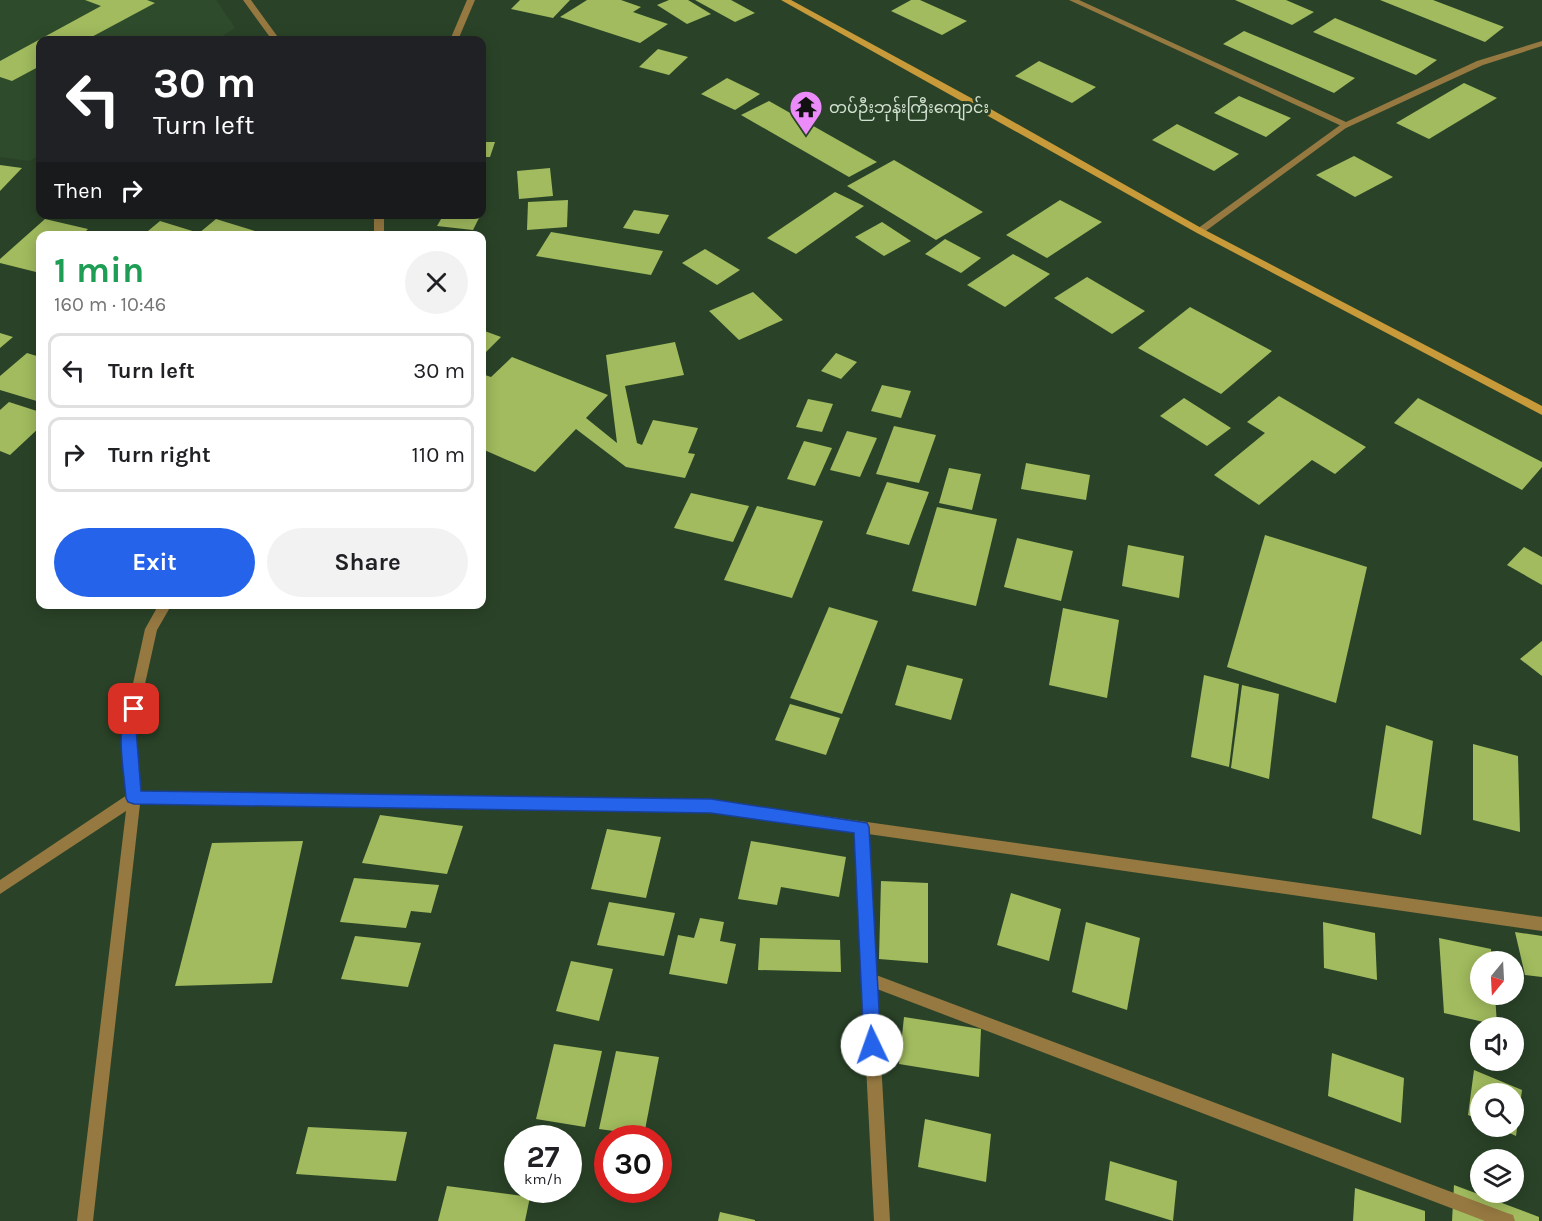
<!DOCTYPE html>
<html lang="en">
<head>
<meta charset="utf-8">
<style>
  body { margin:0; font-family:Karla,"Noto Sans Myanmar",sans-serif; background:#f2f2f2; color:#202124; height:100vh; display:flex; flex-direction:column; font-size:22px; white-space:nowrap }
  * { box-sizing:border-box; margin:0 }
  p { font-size:20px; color:#757577 }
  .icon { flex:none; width:33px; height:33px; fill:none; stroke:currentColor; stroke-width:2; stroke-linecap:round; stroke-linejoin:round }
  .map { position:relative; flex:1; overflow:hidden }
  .panel { position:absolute; left:36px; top:231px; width:450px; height:378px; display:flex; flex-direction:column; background:#fff; border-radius:12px; box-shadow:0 3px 15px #0003 }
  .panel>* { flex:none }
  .guide { position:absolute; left:36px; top:36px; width:450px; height:183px; border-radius:12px; box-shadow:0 3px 15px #0003; background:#202124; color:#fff; overflow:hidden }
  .needle { width:39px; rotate:198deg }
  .tools { position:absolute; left:1470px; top:951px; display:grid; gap:12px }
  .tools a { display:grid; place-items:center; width:54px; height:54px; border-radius:50%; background:#fff; box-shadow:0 3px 15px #0003; font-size:30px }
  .speed { position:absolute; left:504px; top:1125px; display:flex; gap:12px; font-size:30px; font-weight:700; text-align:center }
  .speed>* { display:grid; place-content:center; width:78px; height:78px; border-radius:50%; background:#fff; box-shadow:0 3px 15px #0003; line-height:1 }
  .speed small { font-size:15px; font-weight:400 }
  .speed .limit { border:9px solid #d22; background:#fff; color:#111 }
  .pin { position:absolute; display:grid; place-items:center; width:51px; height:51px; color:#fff; margin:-26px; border-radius:12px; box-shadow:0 3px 9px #0006 }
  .me { position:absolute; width:66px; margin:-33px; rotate:357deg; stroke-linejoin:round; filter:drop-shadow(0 0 4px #0008) }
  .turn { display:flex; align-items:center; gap:21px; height:126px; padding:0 18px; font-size:27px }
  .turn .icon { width:78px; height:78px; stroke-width:2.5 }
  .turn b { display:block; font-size:42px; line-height:51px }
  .then { display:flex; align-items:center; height:57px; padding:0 18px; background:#0003; gap:12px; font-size:22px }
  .round { display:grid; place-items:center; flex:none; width:63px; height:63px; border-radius:32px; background:#f2f2f2 }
  .headline { display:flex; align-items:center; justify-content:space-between; height:102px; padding:0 18px }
  h1 { font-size:36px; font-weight:700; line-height:45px; color:#1e9e55 }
  .cta { display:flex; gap:12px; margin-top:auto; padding:12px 18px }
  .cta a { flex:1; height:69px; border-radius:36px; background:#2563eb; color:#fff; font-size:24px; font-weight:700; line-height:69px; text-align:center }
  .cta a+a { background:#f2f2f2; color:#202124 }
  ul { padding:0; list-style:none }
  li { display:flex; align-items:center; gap:18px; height:75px; margin:0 12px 9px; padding:0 6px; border:3px solid #e0e0e0; border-radius:12px }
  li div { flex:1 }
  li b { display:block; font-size:22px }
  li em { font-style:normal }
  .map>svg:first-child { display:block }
  .built { fill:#2e4c2b }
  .building { fill:#a1bb5e }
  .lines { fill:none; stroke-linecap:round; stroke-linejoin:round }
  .lane { fill:#967941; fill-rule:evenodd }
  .street { fill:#967941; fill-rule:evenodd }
  .secondary { fill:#c99a39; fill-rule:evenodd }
  .route { fill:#2563eb; stroke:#184099; stroke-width:1.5 }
  .labels { text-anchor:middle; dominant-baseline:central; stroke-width:6; stroke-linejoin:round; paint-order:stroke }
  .far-poi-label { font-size:16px; fill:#d3e1d1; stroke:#2a4328; text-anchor:start }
</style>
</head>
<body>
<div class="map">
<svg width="1542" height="1221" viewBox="0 0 1542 1221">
  <rect width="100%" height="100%" fill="#2a4328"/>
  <path class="built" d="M0,0H216L235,28L216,40H40V154L30,161L0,157Z"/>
  <g class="building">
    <path d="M85,0H147L155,3L86,40H40V66L12,81L0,77V61L101,6Z"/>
    <path d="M520,0H570L553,18L511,9Z"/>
    <path d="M587,0H621L641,7L633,12L668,24L640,43L560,17Z"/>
    <path d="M669,0H688L711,14L687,24L657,5Z"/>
    <path d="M695,0H731L755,13L735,22Z"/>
    <path d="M911,0H920L967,21L942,35L891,11Z"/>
    <path d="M1235,0H1286L1314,12L1292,25Z"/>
    <path d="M1380,0H1433L1504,27L1485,42Z"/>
    <path d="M1335,18L1437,60L1416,75L1313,32Z"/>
    <path d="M1244,31L1355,78L1334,93L1223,44Z"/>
    <path d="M658,49L688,57L669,75L639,67Z"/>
    <path d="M1039,61L1096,87L1072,103L1015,76Z"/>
    <path d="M727,78L760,94L735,110L701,94Z"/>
    <path d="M1464,83L1497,98L1429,139L1396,123Z"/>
    <path d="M1239,96L1291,118L1266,137L1214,113Z"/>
    <path d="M769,101L877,162L849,177L741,115Z"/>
    <path d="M1177,124L1239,154L1214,171L1152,140Z"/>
    <path d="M482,142H495L490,157H482Z"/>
    <path d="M1354,156L1393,177L1355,197L1316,175Z"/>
    <path d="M894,160L983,212L936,240L847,186Z"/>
    <path d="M0,165L22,168L0,191Z"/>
    <path d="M550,168L553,196L519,199L517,171Z"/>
    <path d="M835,192L864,206L796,254L767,238Z"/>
    <path d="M568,200L567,227L527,230L528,202Z"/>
    <path d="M1060,200L1102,222L1047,258L1006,235Z"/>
    <path d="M634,210L669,215L659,234L623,228Z"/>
    <path d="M444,214H481L473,230L437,226Z"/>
    <path d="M45,219L88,229L81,236H40V273L0,263V259Z"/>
    <path d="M216,219L255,231L249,236H142L160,221L199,233Z"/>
    <path d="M882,222L911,241L884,256L855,237Z"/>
    <path d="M551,232L663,251L651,275L536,256Z"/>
    <path d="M945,239L981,258L961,273L925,254Z"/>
    <path d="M705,249L740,270L717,285L682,263Z"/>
    <path d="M1013,254L1050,274L1005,307L967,285Z"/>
    <path d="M1087,277L1145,311L1112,334L1054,298Z"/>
    <path d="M753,292L783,320L739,340L709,311Z"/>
    <path d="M1190,307L1272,351L1221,394L1138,348Z"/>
    <path d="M482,330L501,337L484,354L482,353Z"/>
    <path d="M0,333L13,337L0,348Z"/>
    <path d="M675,342L684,375L625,386L637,443L642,445L653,420L698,428L688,453L695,454L685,478L626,467L576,429L535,472L482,449V374L491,377L512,357L608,395L586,418L617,443L606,355Z"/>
    <path d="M27,353L40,357V402L0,390V376Z"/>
    <path d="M836,353L857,362L841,379L821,371Z"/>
    <path d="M882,385L911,391L901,418L871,411Z"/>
    <path d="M1279,396L1366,447L1335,474L1312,460L1259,505L1214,475L1265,433L1247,422Z"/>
    <path d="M1184,398L1231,428L1207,446L1160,416Z"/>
    <path d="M1418,398L1542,462V467L1522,490L1394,423Z"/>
    <path d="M808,399L833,404L822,432L796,427Z"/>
    <path d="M9,402L40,412V427L10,455L0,451V410Z"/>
    <path d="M894,426L936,435L919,483L876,474Z"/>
    <path d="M847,431L877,438L860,477L830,470Z"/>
    <path d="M804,441L832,448L815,486L787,479Z"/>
    <path d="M1026,463L1090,475L1086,500L1021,489Z"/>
    <path d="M949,468L981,474L972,510L939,503Z"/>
    <path d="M887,482L929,492L909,545L866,534Z"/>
    <path d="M691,493L749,506L733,542L674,528Z"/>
    <path d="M757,506L823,521L792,598L724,580Z"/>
    <path d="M937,507L997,519L976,606L912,591Z"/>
    <path d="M1265,535L1367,567L1336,703L1227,667Z"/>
    <path d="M1017,538L1073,551L1061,601L1004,587Z"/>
    <path d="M1128,545L1184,556L1179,598L1122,586Z"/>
    <path d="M1524,547L1542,557V585L1507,565Z"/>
    <path d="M829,607L878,621L842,714L790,698Z"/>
    <path d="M1063,608L1119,620L1107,698L1049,685Z"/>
    <path d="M1542,641V676L1520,659Z"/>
    <path d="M907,665L963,679L951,720L895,705Z"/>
    <path d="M1204,675L1239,684L1229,767L1191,757Z"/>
    <path d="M1242,685L1279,694L1269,779L1231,768Z"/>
    <path d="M790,704L840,718L826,755L775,740Z"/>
    <path d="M1386,725L1433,741L1421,835L1372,818Z"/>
    <path d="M1473,744L1518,756L1520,832L1473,820Z"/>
    <path d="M380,815L463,826L447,874L362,863Z"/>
    <path d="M607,829L661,837L646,898L591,889Z"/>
    <path d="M303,841L272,983L175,986L212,843Z"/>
    <path d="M751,841L846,857L839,897L781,887L777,905L738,899Z"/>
    <path d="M354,878L439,885L431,913L411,911L406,928L340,922Z"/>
    <path d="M881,881L928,883V963L879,959Z"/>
    <path d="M1011,893L1061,909L1049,961L997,945Z"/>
    <path d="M609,902L675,913L664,956L597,945Z"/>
    <path d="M700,918L724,922L720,941L736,944L727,984L669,974L678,935L694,938Z"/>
    <path d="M1086,922L1140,938L1127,1010L1072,992Z"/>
    <path d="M1323,922L1375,933L1377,980L1324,968Z"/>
    <path d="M1515,932L1542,936V977L1525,975Z"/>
    <path d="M355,936L421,943L408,987L341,979Z"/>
    <path d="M760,938L840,940L841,972L758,970Z"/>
    <path d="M1439,938L1491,949L1492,962H1480V994H1495L1497,1025L1444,1013Z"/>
    <path d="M571,961L613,969L599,1021L556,1011Z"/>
    <path d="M904,1017L981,1029L979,1077L899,1064Z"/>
    <path d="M554,1044L602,1051L585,1127L536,1119Z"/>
    <path d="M616,1051L659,1057L644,1135L599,1129Z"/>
    <path d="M1332,1053L1404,1078L1401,1123L1328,1096Z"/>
    <path d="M1474,1070L1522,1090L1516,1136L1494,1126H1514V1094H1480V1120L1468,1115Z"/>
    <path d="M925,1119L991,1134L986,1182L918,1167Z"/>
    <path d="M308,1127L407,1132L396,1181L296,1174Z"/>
    <path d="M1110,1161L1177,1181L1173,1221L1105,1200Z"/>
    <path d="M1454,1185L1539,1217V1221H1452Z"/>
    <path d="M447,1186L530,1197L525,1221H438Z"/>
    <path d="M1355,1188L1425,1211V1221H1353Z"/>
    <path d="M720,1212L755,1220V1221H718Z"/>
  </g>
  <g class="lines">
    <path class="lane" d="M1069,0H1079L1346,122L1477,61L1542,41V46L1483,65L1346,128Z"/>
    <g class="street">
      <path d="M243,0H251L280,40H272Z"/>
      <path d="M467,0H475L458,40H450Z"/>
      <path d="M1343,123L1350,125L1203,233H1197V229Z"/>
      <rect x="374" y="214" width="10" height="22"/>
      <path d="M159,604H172L157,630L135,729L140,792L711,800L1542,917V931L868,834L876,975L1507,1213L1513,1215L1515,1221H1485L877,989L890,1221H874L854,832L711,812L140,804L93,1221H77L126,811L0,894V880L127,795L123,729L145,629Z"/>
    </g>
    <path class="secondary" d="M781,0H791L973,99L1203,229L1542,406V415L1197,233Z"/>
  </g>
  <path class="route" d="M134,703L139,705L141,709L136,729L141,791L711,799L867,823L869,827L881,1045L879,1051L872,1054L866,1051L864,1045L854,833L711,813L134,804L128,802L126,798C124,769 115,732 128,705Z"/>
  <defs>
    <g id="temple-pin" transform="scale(1.725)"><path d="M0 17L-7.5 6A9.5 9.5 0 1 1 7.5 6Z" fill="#ec8cfa" stroke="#2a4328"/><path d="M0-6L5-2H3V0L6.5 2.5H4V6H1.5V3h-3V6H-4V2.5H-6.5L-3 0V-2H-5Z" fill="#111"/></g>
  </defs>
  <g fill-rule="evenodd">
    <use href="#temple-pin" x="806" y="107"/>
  </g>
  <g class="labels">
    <g class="far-poi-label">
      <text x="829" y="107">တပ်ဉီးဘုန်းကြီးကျောင်း</text>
    </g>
  </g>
</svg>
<div class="tools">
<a><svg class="needle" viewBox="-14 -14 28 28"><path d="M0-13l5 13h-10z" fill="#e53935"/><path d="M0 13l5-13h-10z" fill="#757577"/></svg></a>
<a><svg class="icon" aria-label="sound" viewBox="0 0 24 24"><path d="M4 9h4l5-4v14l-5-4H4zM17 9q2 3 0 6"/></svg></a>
<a><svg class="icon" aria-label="search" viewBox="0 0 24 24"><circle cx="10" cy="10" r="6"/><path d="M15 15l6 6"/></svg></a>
<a><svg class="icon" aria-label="layers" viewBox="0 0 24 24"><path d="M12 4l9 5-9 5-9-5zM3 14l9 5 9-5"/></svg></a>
</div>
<div class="speed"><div>27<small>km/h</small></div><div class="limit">30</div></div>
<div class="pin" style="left:134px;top:709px;background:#d93025"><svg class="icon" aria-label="arrive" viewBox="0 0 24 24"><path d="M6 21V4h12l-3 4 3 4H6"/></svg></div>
<svg class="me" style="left:872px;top:1045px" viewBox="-20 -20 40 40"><circle r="19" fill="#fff"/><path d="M0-13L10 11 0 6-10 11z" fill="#2563eb"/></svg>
<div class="guide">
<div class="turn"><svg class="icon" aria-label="left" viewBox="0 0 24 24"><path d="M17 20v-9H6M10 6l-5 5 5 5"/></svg><div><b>30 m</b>Turn left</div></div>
<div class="then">Then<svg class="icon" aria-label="right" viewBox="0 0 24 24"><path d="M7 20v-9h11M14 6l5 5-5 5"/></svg></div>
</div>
<section class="panel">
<div class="headline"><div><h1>1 min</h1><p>160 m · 10:46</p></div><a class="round"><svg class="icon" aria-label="close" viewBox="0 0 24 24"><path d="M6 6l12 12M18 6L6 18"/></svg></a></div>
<ul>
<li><svg class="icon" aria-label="left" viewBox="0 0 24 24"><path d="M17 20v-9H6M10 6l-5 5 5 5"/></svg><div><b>Turn left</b></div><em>30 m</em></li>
<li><svg class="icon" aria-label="right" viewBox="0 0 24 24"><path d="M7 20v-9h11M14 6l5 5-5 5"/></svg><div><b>Turn right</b></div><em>110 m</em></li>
</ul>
<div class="cta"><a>Exit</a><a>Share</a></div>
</section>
</div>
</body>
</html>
